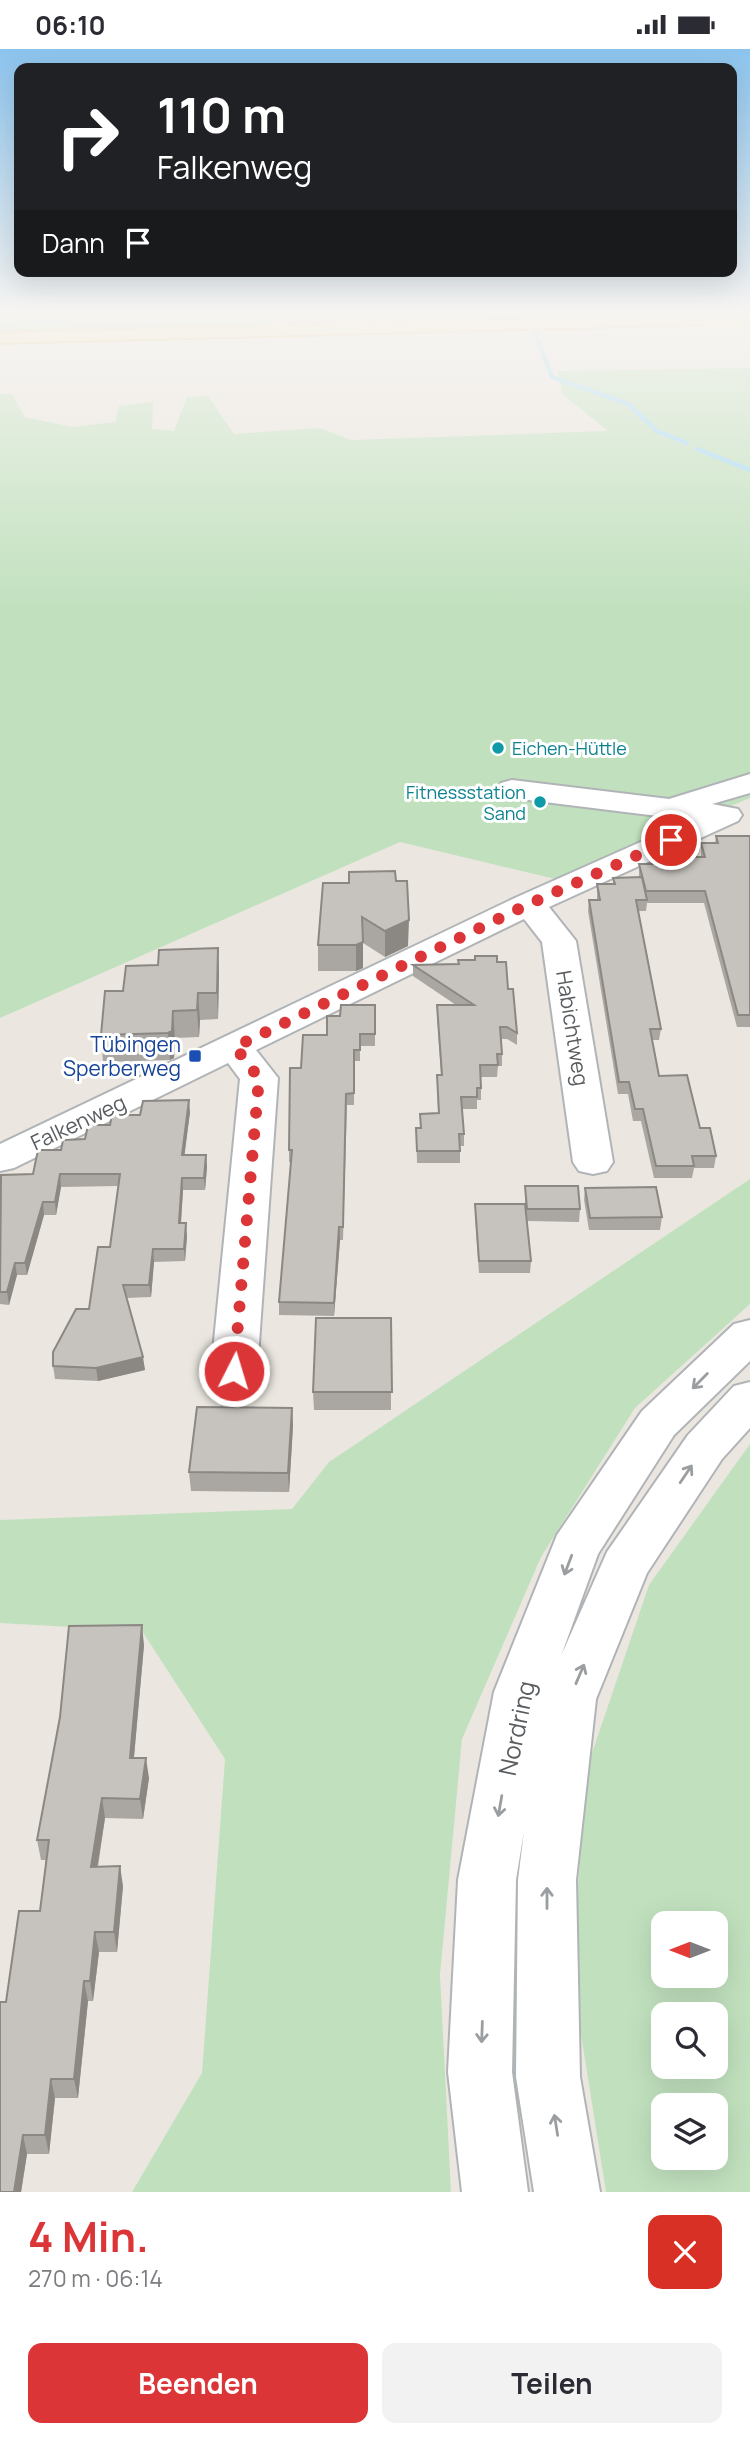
<!DOCTYPE html>
<html lang="de">
<head>
<meta charset="utf-8">
<style>
  body { margin:0; font-family:Manrope,sans-serif; background:#f2f2f3; color:#2b2b33; height:100vh; display:flex; flex-direction:column; font-size:26px; white-space:nowrap }
  * { box-sizing:border-box; margin:0 }
  p { font-size:23px; color:#7c7c81 }
  .icon { flex:none; width:38px; height:38px; fill:none; stroke:currentColor; stroke-width:2; stroke-linecap:round; stroke-linejoin:round }
  .map { position:relative; height:2143px; overflow:hidden }
  .side { display:flex; flex-direction:column; background:#fff; flex:1 }
  .side>* { flex:none }
  .banner { position:absolute; left:14px; top:14px; width:723px; height:214px; border-radius:14px; box-shadow:0 7px 28px #0002; background:#202124; color:#fff; overflow:hidden }
  .needle { width:46px; rotate:270deg }
  .fabs { position:absolute; left:651px; top:1862px; display:grid; gap:14px }
  .fabs a { display:grid; place-items:center; width:77px; height:77px; border-radius:14px; background:#fff; box-shadow:0 7px 28px #0002; font-size:35px }
  .pin { position:absolute; display:grid; place-items:center; width:60px; height:60px; color:#fff; margin:-30px; border:4px solid #fff; border-radius:50%; box-shadow:0 2px 7px #0007 }
  .me { position:absolute; width:77px; margin:-38px; rotate:5deg; stroke-linejoin:round; filter:drop-shadow(0 0 5px #0008) }
  .turn { display:flex; align-items:center; gap:24px; height:147px; padding:0 28px; font-size:32px }
  .turn .icon { width:91px; height:91px; stroke-width:2.5 }
  .turn b { display:block; font-size:49px; line-height:60px }
  .then { display:flex; align-items:center; height:66px; padding:0 28px; background:#0003; gap:14px; font-size:26px }
  .round { display:grid; place-items:center; flex:none; width:74px; height:74px; border-radius:14px; background:#f2f2f3 }
  .headline { display:flex; align-items:center; justify-content:space-between; height:119px; padding:0 28px }
  h1 { font-size:42px; font-weight:700; line-height:52px; color:#dc3538 }
  .primary-button { display:flex; gap:14px; margin-top:auto; padding:14px 28px }
  .primary-button a { flex:1; height:80px; border-radius:14px; background:#dc3538; color:#fff; font-size:28px; font-weight:700; line-height:80px; text-align:center }
  .primary-button a+a { background:#f2f2f3; color:#2b2b33 }
  .status { display:flex; justify-content:space-between; align-items:center; height:49px; padding:0 35px; background:#fff; direction:ltr }
  .status svg { height:19px; fill:currentColor }
  .map>svg:first-child { display:block }
  .green { fill:#c1e1be; fill-rule:evenodd }
  .water { fill:#a3dbf8 }
  .lines { fill:none; stroke-linecap:round; stroke-linejoin:round }
  .stream { stroke:#a3dbf8; stroke-width:4.5 }
  .minor-casing { stroke:#b1b4b7; stroke-width:4 }
  .major-casing { stroke:#e6b35e; stroke-width:4 }
  .minor { fill:#fff; fill-rule:evenodd }
  .major { fill:#f9e4a7; fill-rule:evenodd }
  .wall { fill:#aaa7a3 }
  .shaded-wall { fill:#8b8884 }
  .building { fill:#c6c2bd; stroke:#8b8884; stroke-width:2 }
  .oneway { stroke:#9b9ea0 }
  .route { stroke:#dc3538; stroke-width:12; stroke-dasharray:0 21.6 }
  .culture-dot { fill:#0f9aa8; stroke:#fff; stroke-width:2.5 }
  .transit-dot { fill:#1a4fb4; stroke:#fff; stroke-width:2.5 }
  .labels { text-anchor:middle; dominant-baseline:central; stroke-width:6; stroke-linejoin:round; paint-order:stroke }
  .far-culture-label { font-size:18px; fill:#0d838f; stroke:#fff; text-anchor:start }
  .street-label { font-size:21px; fill:#595d60; stroke:#fff }
  .transit-label { font-size:21px; fill:#164399; stroke:#fff; text-anchor:end }
  .near-street-label { font-size:24px; fill:#595d60; stroke:#fff }
</style>
</head>
<body>
<div class="status"><b>06:10</b><svg viewBox="0 0 49 12"><path d="M0 12V9h3v3zM5 12V6h3v6zM10 12V3h3v9zM15 12V0h3v12zM26 1h20v11H26zM47 4h2v5h-2z"/></svg></div>
<div class="map">
<svg width="750" height="2143" viewBox="0 0 750 2143">
  <rect width="100%" height="100%" fill="#ebe7e0"/>
  <g class="green">
    <path d="M0,261H349L352,280L0,289Z"/>
    <path d="M750,319V749L555,830L400,793L0,969V345H12L25,368L72,378L115,373L119,357L153,353L152,380L174,382L187,348L208,347L234,385L320,379L351,391L608,382L563,346L557,322Z"/>
    <path d="M750,1130V1255L635,1359L541,1508L462,1690L440,1926L451,2143H132L202,2024L225,1710L142,1582L0,1574V1471L292,1460L329,1413Z"/>
    <path d="M750,1395V2143H606L571,1922L588,1716L649,1536ZM663,1874H716V1927H663ZM663,1965H716V2018H663ZM663,2056H716V2109H663Z"/>
  </g>
  <path class="water" d="M219,261L0,278V274L131,262Z"/>
  <g class="lines">
    <g class="stream">
      <path d="M532,272L533,261"/>
      <path d="M535,283L552,328L628,355L657,382L687,394"/>
      <path d="M697,400L750,421"/>
    </g>
    <g class="minor-casing">
      <g id="minor">
        <path d="M750,725V744L712,755L738,760L742,766L738,772L549,858L576,892L613,1113L607,1122L593,1125L579,1122L573,1113L542,893L524,870L256,1001L278,1029L257,1322L250,1333L234,1338L218,1333L211,1322L240,1030L228,1014L14,1119L0,1122V1095L517,848L690,771L512,749L501,746L497,740L501,734L512,731L669,750Z"/>
        <path d="M750,1271V1312L674,1386L598,1505L561,1607L607,1503L688,1386L734,1337L750,1333V1379L722,1410L647,1524L596,1650L576,1831L580,2028L600,2143H534L516,2028L518,1831L524,1782L516,1831L512,2023L528,2143H462L448,2023L458,1831L494,1643L557,1486L642,1362L734,1275Z"/>
      </g>
    </g>
    <g class="major-casing">
      <path id="major" d="M750,264V274L0,294V284Z"/>
    </g>
    <use href="#minor" class="minor"/>
    <use href="#major" class="major"/>
  </g>
  <g class="wall">
    <path d="M716,787H750V978H737L704,854H647L646,862H638L661,980L659,991H652L659,1027L700,1079L716,1107L714,1119H694L692,1129H654L641,1072H633L628,1045H618L588,862L589,851H597V835H613V829L639,828V815H654L655,808H701V794H715Z"/>
    <path d="M396,832L408,897L385,908L363,894V919L356,922H318V896L349,834Z"/>
    <path d="M218,899L219,925L218,970L200,971L199,988L175,989L174,1009L170,1011L103,1013L101,986L123,942L158,916Z"/>
    <path d="M497,913L508,940L517,984V996L507,990H501L502,1005V1017H498L497,1028H481V1051H477V1060H462L464,1085V1097H460V1114H417L416,1079H420V1065L438,1064L437,1026H441L437,967V956H456L413,927V916Z"/>
    <path d="M375,956V997H360V1012H354V1056H347L343,1191H340L334,1267L279,1266V1253L291,1113H289V1101L301,1019L340,967Z"/>
    <path d="M190,1063L184,1106H206L207,1118L205,1141H183L181,1174L187,1187L185,1212L154,1213L151,1248L126,1249L145,1321L98,1332L55,1330L53,1317L89,1260L110,1198L118,1137L61,1138L56,1166H44L27,1226H17L9,1256L0,1255V1128L33,1125L61,1101L85,1090L110,1076L140,1066Z"/>
    <path d="M525,1137L580,1160L579,1173L527,1172L531,1212L530,1224H479L475,1167V1155H525Z"/>
    <path d="M585,1139L662,1168L660,1181H589L584,1151Z"/>
    <path d="M391,1269V1361H314L313,1343Z"/>
    <path d="M292,1359L293,1377L289,1443L191,1442L189,1423Z"/>
    <path d="M144,1596L134,1709L149,1729L143,1770L105,1769L98,1818L123,1837L117,1903H99L93,1952H88L78,2049H55L49,2105H27L21,2143L6,1953L40,1862L46,1811H41L37,1791Z"/>
  </g>
  <g class="shaded-wall">
    <path d="M409,871L408,897L385,908V882Z"/>
    <path d="M363,893V919L356,922V896Z"/>
    <path d="M218,899L219,925L218,970L217,944Z"/>
    <path d="M198,944L200,971L199,988L197,961Z"/>
    <path d="M173,962L175,989L174,1009L170,1011L168,984Z"/>
    <path d="M189,1051L190,1063L183,1118L182,1106Z"/>
    <path d="M206,1106L207,1118L205,1141L204,1129Z"/>
    <path d="M60,1125L61,1138L56,1166L55,1153Z"/>
    <path d="M182,1129L183,1141L180,1187L179,1174Z"/>
    <path d="M43,1153L44,1166L27,1226L25,1214Z"/>
    <path d="M186,1174L187,1187L185,1212L184,1200Z"/>
    <path d="M339,1178L340,1191L334,1267V1254Z"/>
    <path d="M153,1200L154,1213L151,1248L149,1236Z"/>
    <path d="M15,1214L17,1226L9,1256L7,1243Z"/>
    <path d="M143,1308L145,1321L98,1332L96,1319Z"/>
    <path d="M292,1359L293,1377L289,1443L288,1424Z"/>
    <path d="M142,1576L144,1596L132,1729L130,1709Z"/>
    <path d="M146,1709L149,1729L143,1770L140,1750Z"/>
    <path d="M102,1749L105,1769L94,1838L91,1818Z"/>
    <path d="M120,1817L123,1837L117,1903L114,1883Z"/>
    <path d="M95,1883L99,1903L93,1952L90,1932Z"/>
    <path d="M84,1932L88,1952L78,2049L74,2030Z"/>
    <path d="M51,2030L55,2049L49,2105L45,2086Z"/>
    <path d="M23,2086L27,2105L21,2143H14Z"/>
  </g>
  <g class="building">
    <path d="M716,787H750V966H738L705,842H646L639,815H657L655,808H705L701,794H718Z"/>
    <path d="M395,822L396,832H407L409,871L385,882L362,868L363,893L356,896H318L323,834H349V823Z"/>
    <path d="M642,828L647,851H636L661,980H650L659,1027L687,1026L700,1079H710L716,1107H692L694,1117H656L643,1060H635L629,1033H619L589,851H600L597,835H615L613,829Z"/>
    <path d="M218,899L217,944H198L197,961L173,962L172,982L168,984L101,986L105,942H123L126,917L158,916L159,901Z"/>
    <path d="M475,907H497V913H506L508,940H513L517,984L507,978H500L502,1005H497L498,1016H480L481,1039H477V1048H461L464,1085H459L460,1102H417L416,1079H421L420,1065L439,1064L437,1026H442L437,956H474L413,916L459,915L458,911H475Z"/>
    <path d="M341,956H375V985H360V1001H354V1044L346,1045L343,1178H339L334,1254L279,1253L292,1101H289L290,1019H301L303,986H327V967H340Z"/>
    <path d="M189,1051L182,1106H206L204,1129H182L179,1174H186L184,1200H153L149,1236H123L143,1308L96,1319L53,1317V1303L76,1260H89L98,1198H110L120,1125H60L55,1153H43L25,1214H15L7,1243H0L1,1126L33,1125L38,1101H61L63,1091L85,1090L88,1076H110L112,1066H140L143,1052Z"/>
    <path d="M525,1137H578L580,1160H527Z"/>
    <path d="M656,1138L662,1168L590,1169L585,1139Z"/>
    <path d="M475,1155H525L531,1212H479Z"/>
    <path d="M316,1269H391L392,1343H313Z"/>
    <path d="M197,1358L292,1359L288,1424L189,1423Z"/>
    <path d="M142,1576L130,1709H146L140,1750L102,1749L91,1818L120,1817L114,1883H95L90,1932H84L74,2030H51L45,2086H23L14,2143H0V1953H6L19,1862H40L49,1791H37L60,1668L69,1577Z"/>
  </g>
  <defs><path id="oneway-shaft" d="M-6 0H5M1.5-3L5.5 0L1.5 3" fill="none" stroke-width="1.6" stroke-linecap="round" stroke-linejoin="round" transform="scale(1.75)"/></defs>
  <g class="oneway">
    <use href="#oneway-shaft" transform="translate(700 1332) rotate(135)"/>
    <use href="#oneway-shaft" transform="translate(686 1425) rotate(-56)"/>
    <use href="#oneway-shaft" transform="translate(568 1516) rotate(111)"/>
    <use href="#oneway-shaft" transform="translate(580 1625) rotate(-67)"/>
    <use href="#oneway-shaft" transform="translate(500 1757) rotate(100)"/>
    <use href="#oneway-shaft" transform="translate(547 1849) rotate(-90)"/>
    <use href="#oneway-shaft" transform="translate(482 1983) rotate(92)"/>
    <use href="#oneway-shaft" transform="translate(556 2076) rotate(-99)"/>
  </g>
  <linearGradient id="sky" x2="0" y2="1"><stop stop-color="#8cc4ee"/><stop offset="0.47" stop-color="#f6f4f1"/><stop offset="1" stop-color="#f6f4f1" stop-opacity="0"/></linearGradient>
  <rect width="750" height="561" fill="url(#sky)"/>
  <g class="lines">
    <path class="route" d="M234,1322L259,1029L235,998L529,855L671,791"/>
  </g>
  <g class="culture-dot">
    <circle cx="498" cy="699" r="7"/>
    <circle cx="540" cy="753" r="7"/>
  </g>
  <rect class="transit-dot" x="188" y="1000" width="14" height="14" rx="3.5"/>
  <g class="labels">
    <g class="far-culture-label">
      <text x="512" y="699">Eichen-Hüttle</text>
      <text x="526" y="743" text-anchor="end">Fitnessstation<tspan x="526" dy="21">Sand</tspan></text>
    </g>
    <g class="street-label">
      <text transform="translate(573 979) rotate(81)">Habichtweg</text>
      <text transform="translate(78 1073) rotate(-25)">Falkenweg</text>
    </g>
    <g class="transit-label">
      <text x="181" y="995">Tübingen<tspan x="181" dy="24">Sperberweg</tspan></text>
    </g>
    <g class="near-street-label">
      <text transform="translate(516 1679) rotate(-78)">Nordring</text>
    </g>
  </g>
</svg>
<div class="fabs">
<a><svg class="needle" viewBox="-14 -14 28 28"><path d="M0-13l5 13h-10z" fill="#e53935"/><path d="M0 13l5-13h-10z" fill="#7c7c81"/></svg></a>
<a><svg class="icon" aria-label="search" viewBox="0 0 24 24"><circle cx="10" cy="10" r="6"/><path d="M15 15l6 6"/></svg></a>
<a><svg class="icon" aria-label="layers" viewBox="0 0 24 24"><path d="M12 4l9 5-9 5-9-5zM3 14l9 5 9-5"/></svg></a>
</div>
<div class="pin" style="left:671px;top:791px;background:#d93025"><svg class="icon" aria-label="arrive" viewBox="0 0 24 24"><path d="M6 21V4h12l-3 4 3 4H6"/></svg></div>
<svg class="me" style="left:234px;top:1322px" viewBox="-20 -20 40 40"><circle r="17" fill="#dc3538" stroke="#fff" stroke-width="3"/><path d="M0-11L8 9 0 5-8 9z" fill="#fff"/></svg>
<div class="banner">
<div class="turn"><svg class="icon" aria-label="right" viewBox="0 0 24 24"><path d="M7 20v-9h11M14 6l5 5-5 5"/></svg><div><b>110 m</b>Falkenweg</div></div>
<div class="then">Dann<svg class="icon" aria-label="arrive" viewBox="0 0 24 24"><path d="M6 21V4h12l-3 4 3 4H6"/></svg></div>
</div>
</div>
<section class="side">
<div class="headline"><div><h1>4 Min.</h1><p>270 m · 06:14</p></div><a class="round" style="background:#d93025;color:#fff"><svg class="icon" aria-label="close" viewBox="0 0 24 24"><path d="M6 6l12 12M18 6L6 18"/></svg></a></div>
<div class="primary-button"><a>Beenden</a><a>Teilen</a></div>
</section>
</body>
</html>
